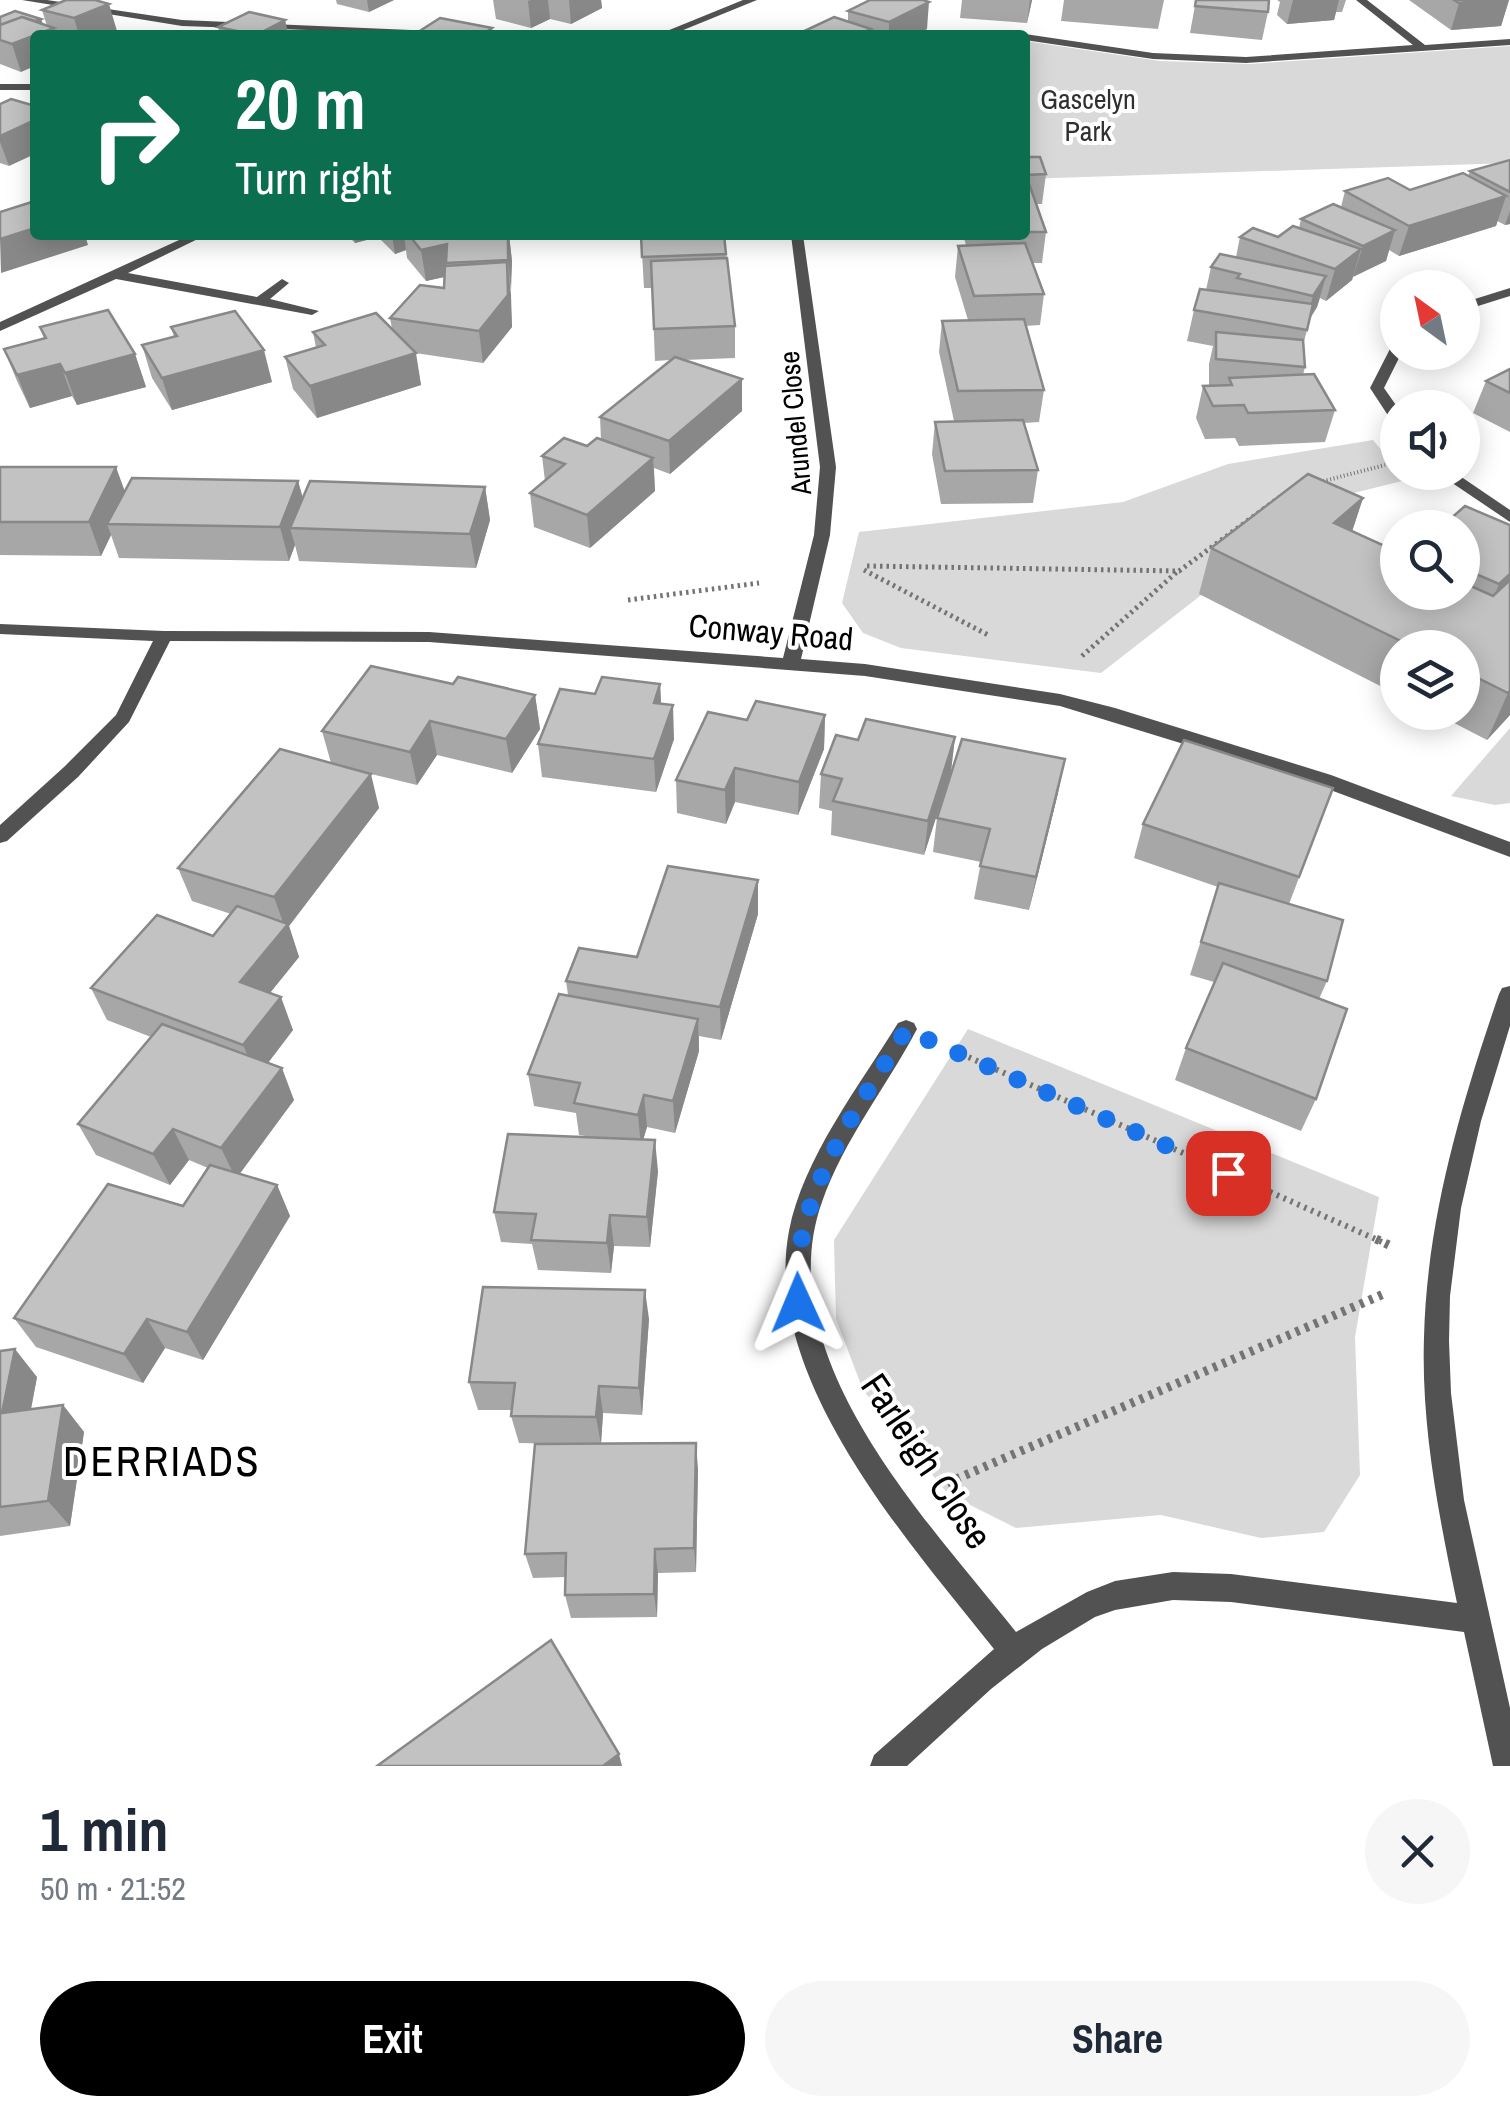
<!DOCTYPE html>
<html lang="en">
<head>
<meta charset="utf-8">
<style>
  body { margin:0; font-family:"Archivo Narrow",sans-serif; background:#f6f6f7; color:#1f2937; height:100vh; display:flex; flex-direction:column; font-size:38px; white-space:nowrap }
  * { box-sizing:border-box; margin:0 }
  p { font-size:32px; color:#747a83 }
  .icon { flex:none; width:55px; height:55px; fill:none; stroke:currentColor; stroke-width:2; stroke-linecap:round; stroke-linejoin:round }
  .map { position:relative; height:1766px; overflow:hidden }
  .drawer { display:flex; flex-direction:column; background:#fff; flex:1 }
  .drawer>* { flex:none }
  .hud { position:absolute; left:30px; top:30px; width:1000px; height:210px; border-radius:10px; box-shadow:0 5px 25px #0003; background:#0b6e4f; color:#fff; overflow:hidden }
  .needle { width:65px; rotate:327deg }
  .fabs { position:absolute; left:1380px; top:270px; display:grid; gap:20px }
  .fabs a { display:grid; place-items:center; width:100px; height:100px; border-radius:50%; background:#fff; box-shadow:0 5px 25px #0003; font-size:50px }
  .pin { position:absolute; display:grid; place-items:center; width:85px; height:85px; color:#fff; margin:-42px; border-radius:20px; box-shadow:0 5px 15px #0006 }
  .me { position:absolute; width:110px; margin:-55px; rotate:359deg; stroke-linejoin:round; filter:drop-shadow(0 0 8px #0008) }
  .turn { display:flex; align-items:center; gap:35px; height:210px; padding:0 40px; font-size:45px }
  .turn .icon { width:130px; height:130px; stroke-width:2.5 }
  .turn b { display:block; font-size:70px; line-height:85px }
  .round { display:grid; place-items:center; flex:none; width:105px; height:105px; border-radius:52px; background:#f6f6f7 }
  .overview { display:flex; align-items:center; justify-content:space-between; height:170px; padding:0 40px }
  h1 { font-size:60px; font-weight:700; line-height:75px }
  .primary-button { display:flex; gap:20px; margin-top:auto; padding:20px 40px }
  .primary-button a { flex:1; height:115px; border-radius:60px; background:#000; color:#fff; font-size:40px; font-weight:700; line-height:115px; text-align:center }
  .primary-button a+a { background:#f6f6f7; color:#1f2937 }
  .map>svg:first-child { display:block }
  .green { fill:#d9d9d9 }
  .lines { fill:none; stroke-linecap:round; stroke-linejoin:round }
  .path-far3 { stroke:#747474; stroke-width:4; stroke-dasharray:1 2.5; stroke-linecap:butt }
  .path-far2 { stroke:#747474; stroke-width:5; stroke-dasharray:2.5 4; stroke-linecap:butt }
  .path-far1 { stroke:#747474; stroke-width:6; stroke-dasharray:2.5 5; stroke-linecap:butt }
  .path { stroke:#747474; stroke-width:9; stroke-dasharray:4 6; stroke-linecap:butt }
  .service { fill:#525252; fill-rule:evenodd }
  .minor { fill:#525252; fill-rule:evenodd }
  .wall { fill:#a7a7a7 }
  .shaded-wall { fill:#888 }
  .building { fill:#c2c2c2; stroke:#888; stroke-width:2.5 }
  .route { stroke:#1a73e8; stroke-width:18; stroke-dasharray:0 32.4 }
  .labels { text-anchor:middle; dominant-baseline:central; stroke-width:8; stroke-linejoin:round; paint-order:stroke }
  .far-park-label { font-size:28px; fill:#303030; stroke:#fff }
  .far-street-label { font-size:28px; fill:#000; stroke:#fff }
  .street-label { font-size:32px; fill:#000; stroke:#fff }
  .near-street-label { font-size:38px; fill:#000; stroke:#fff }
  .near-neighbourhood-label { font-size:42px; letter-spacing:2.5px; fill:#000; stroke:#fff }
</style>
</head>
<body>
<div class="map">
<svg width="1510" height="1766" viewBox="0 0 1510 1766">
  <rect width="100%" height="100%" fill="#fff"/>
  <g class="green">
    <path d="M1025,41L1160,61L1250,64L1510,46V163L1025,179Z"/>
    <path d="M1373,440L1406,480L1322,501L1101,673L901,648L863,633L842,603L859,532L1123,502L1228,464Z"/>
    <path d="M1510,728V803L1495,805L1451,796Z"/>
    <path d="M968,1029L1379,1197L1355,1337L1360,1475L1324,1532L1261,1538L1161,1515L1016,1528L948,1494L863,1390L836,1319L834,1240Z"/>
  </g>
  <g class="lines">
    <path class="path-far3" d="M1320,482L1385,465"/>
    <g class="path-far2">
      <path d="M867,566L1179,571L1280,497"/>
      <path d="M864,570L990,636"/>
      <path d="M628,600L759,583"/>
      <path d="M1082,656L1178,571"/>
    </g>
    <path class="path-far1" d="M955,1051L1382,1242"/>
    <g class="path">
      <path d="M1376,1239L1391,1246"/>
      <path d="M947,1483L1386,1293"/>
    </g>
    <g class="service">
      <path d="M1356,0H1367L1425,45L1510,39V45L1246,63L1153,59L1025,40V35H1021L1025,34L1153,53L1246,57L1413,45Z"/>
      <path d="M969,32H1014L1019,35H964Z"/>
    </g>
    <g class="minor">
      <path d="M22,0H47L182,20L457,32L462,35L182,26Z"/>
      <path d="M743,0H757L671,35H657Z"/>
      <rect x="0" y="84" width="35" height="6"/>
      <path d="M190,235H206L128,273L257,297L282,279L289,283L270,299L319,311L312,315L116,279L0,331V322Z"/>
      <path d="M791,235H803L836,467L830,535L801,659L865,664L1060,694L1115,708L1331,775L1510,842V857L1317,785L1060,706L865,676L429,642L170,641L129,722L78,777L7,841L0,843V825L64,767L116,715L153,641L0,634V624L164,631L429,632L783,658L814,535L820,467Z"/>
      <path d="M1510,288V296L1462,311V303Z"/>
      <path d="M1398,343V352H1402L1384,388L1398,408V424L1393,423L1370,388L1391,347Z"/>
      <path d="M1436,472H1454L1510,510V522Z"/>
      <path d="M1510,986V1026L1481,1121L1461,1208L1450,1296L1449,1341L1451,1393L1464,1500L1510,1708V1766H1493L1464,1632L1231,1602L1173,1600L1115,1610L1095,1617L1042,1649L991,1689L907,1766H870L874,1755L994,1649C909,1542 761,1377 789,1231C803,1158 860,1085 898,1023L906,1020L914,1023L917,1029C886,1088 844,1139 822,1202C767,1356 928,1521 1016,1632L1087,1592L1115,1581L1173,1572L1231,1574L1457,1603C1439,1516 1421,1427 1424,1337C1427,1218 1461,1105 1499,994L1502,988Z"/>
    </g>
  </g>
  <g class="wall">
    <path d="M336,0H394L369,12L337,4Z"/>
    <path d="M493,0H601L602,8L571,24L550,19L531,28L496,19Z"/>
    <path d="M962,0H1032L1027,23L960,18Z"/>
    <path d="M1064,0H1164L1158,29L1061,21Z"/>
    <path d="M1196,0L1268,12L1262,40L1190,33Z"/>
    <path d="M1277,0H1346L1342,12H1336L1334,20L1287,24L1277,15L1280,2Z"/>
    <path d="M1409,0H1509L1501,26L1451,30Z"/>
    <path d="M42,10L117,31L108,35H35L21,72L0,64V17L41,19L43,24L47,26Z"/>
    <path d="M848,11L927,29L915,35H796L848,22Z"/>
    <path d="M285,20L288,35H220L218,27Z"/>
    <path d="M0,104L9,166L0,163Z"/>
    <path d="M1025,157L1046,174L1042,204H1036L1046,232L1042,263H1032L1044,294L1040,325L1025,326L1044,390L1039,422L1024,423L1038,470L1033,503L941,504L932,454L935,422L954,421L939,352L942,321L968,320L955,277L958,246L966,245L963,235H1025Z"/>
    <path d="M1510,160V224L1505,225L1497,221L1496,226L1399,256L1389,250L1386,261L1353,276L1352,280L1326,301L1320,298L1317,307L1310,319L1303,345L1305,367L1303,375L1335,410L1325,442L1239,446L1235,438L1205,439L1196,418L1203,386H1209V364L1213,346L1187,341L1194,310L1206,290L1211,267L1236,257L1240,237H1278L1299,228L1301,219L1341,207L1345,191L1410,190L1468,176L1470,171Z"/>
    <path d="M347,235H509L512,261L510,291L512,327L483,363L415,353L421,385L317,418L293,389L285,357L316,348L313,332L392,329L390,318L444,288L445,277L426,281L407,258L406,250L395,254L378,237L355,243Z"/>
    <path d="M641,235H724L735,326V358L684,360L742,379V411L670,474L654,468L655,491L590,548L534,527L530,493L545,481L542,456L587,446L601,440L600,417L670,360L655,361L652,288H644Z"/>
    <path d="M40,327L135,354L146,387L77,405L72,396L30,408L17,381L4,349L44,339Z"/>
    <path d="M171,327L272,382L172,410L152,378L142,345L174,337Z"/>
    <path d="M1510,369V432L1473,413L1486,381Z"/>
    <path d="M0,467L125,492L298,481L303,498L485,487L490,520L476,568L299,561L295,545L289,561L119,558L111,535L101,556L0,555Z"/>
    <path d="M1363,498L1352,531L1462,592V528L1510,525V715L1487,740L1433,712H1462V648H1398V695L1199,594L1211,548Z"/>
    <path d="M453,684L535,695L540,729L512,773L437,755L417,785L367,773L379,808L289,926L299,957L270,993L293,1030L268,1063L294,1100L239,1174L277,1185L290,1216L203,1360L165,1348L143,1383L36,1347L14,1318L183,1206L208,1168L189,1160L170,1185L96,1155L78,1124L151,1037L107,1020L91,988L213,936L231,914L192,901L178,868L331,763L322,731Z"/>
    <path d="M660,684L661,704L674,739L656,792L542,777L538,744L595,694Z"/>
    <path d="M825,715L824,749L798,815L735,802L726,824L677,813L676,780L747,720Z"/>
    <path d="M955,737L951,771L924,855L831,835L832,811L819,808L821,774L858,740Z"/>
    <path d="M1333,788L1289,904L1327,981L1319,999L1316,1099L1301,1131L1175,1080L1186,1048L1214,982L1190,975L1218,887L1134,858L1143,824Z"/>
    <path d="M1058,793L1029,910L974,899L981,862L933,852L937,818Z"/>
    <path d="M758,880V914L721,1040L699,1036V1051L675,1133L647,1127L643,1140L658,1171L650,1247L614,1246L611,1273L538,1270L532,1244L501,1242L494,1212L593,1137L579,1135L576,1113L534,1106L528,1074L568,995L566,981L637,957Z"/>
    <path d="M649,1319L642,1415L603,1413L601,1443L698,1469L696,1572L658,1573L657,1617L571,1618L565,1595L566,1577L533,1578L525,1554L565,1444L519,1443L511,1416L512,1410H478L469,1382Z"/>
    <path d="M0,1351L37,1377L31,1409L63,1405L84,1432L70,1526L0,1536Z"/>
  </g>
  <g class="shaded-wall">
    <path d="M367,0H394L369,12Z"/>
    <path d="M531,0H548L550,19L531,28L528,1Z"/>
    <path d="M569,0H601L602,8L571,24Z"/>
    <path d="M1030,0H1032L1027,23Z"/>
    <path d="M1293,0H1339L1334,20L1287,24Z"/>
    <path d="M1495,0H1509L1501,26L1451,30L1459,3Z"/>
    <path d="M929,2L927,29L915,35H889V22Z"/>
    <path d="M109,4L117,31L108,35H79L74,18Z"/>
    <path d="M41,19L45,31L54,28L56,35H35V66L21,72L12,44L11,31Z"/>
    <path d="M285,20L288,35H256Z"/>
    <path d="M492,28L493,35H482Z"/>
    <path d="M35,120V154L9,166L0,142V136Z"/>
    <path d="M1506,196L1496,226L1399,256L1409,226Z"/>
    <path d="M1510,211V224L1505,225Z"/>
    <path d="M35,228V235H85L88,245L1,273L0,239Z"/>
    <path d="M1395,230L1386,261L1353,277L1363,246Z"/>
    <path d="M354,235H377L378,237L355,243Z"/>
    <path d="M392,235H404L406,250L395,254Z"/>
    <path d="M509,235L512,261L511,291L508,260Z"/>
    <path d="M447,244L446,263L448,276L426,281L421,250Z"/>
    <path d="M1361,249L1352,280L1326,301L1335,269Z"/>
    <path d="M507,262L511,294L512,327L483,363L479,331Z"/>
    <path d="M1326,276L1317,307L1304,327L1313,296Z"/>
    <path d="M264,350L272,382L172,410L162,378Z"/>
    <path d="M416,353L421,385L317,418L310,386Z"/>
    <path d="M135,354L146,387L77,405L65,373Z"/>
    <path d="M60,364L72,396L30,408L17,375Z"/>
    <path d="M742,379V411L670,474L669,441Z"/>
    <path d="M653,458L655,491L590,548L587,515Z"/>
    <path d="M116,467L128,500L107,524L111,535L101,556L89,522Z"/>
    <path d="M298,481L307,514L290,528L295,545L289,561L280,527Z"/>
    <path d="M485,487L490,520L476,568L470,534Z"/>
    <path d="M1363,498L1348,544L1334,523Z"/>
    <path d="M1510,574V594L1485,618L1499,584Z"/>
    <path d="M660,684L662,718L654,703Z"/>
    <path d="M1510,691V715L1487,740L1508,693Z"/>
    <path d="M535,695L540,729L512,773L506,739Z"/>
    <path d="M673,705L674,739L656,792L654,759Z"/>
    <path d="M825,715L824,749L798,815L799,782Z"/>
    <path d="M430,721L437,755L417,785L410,752Z"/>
    <path d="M955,737L951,771L924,855L928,821Z"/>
    <path d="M1065,759L1058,793L1029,910L1036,877Z"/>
    <path d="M735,768V802L726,824L725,790Z"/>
    <path d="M371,774L379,808L289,926L299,957L252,1015L240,982L285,928L274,897Z"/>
    <path d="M758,880V914L721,1040L720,1007Z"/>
    <path d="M281,997L293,1030L257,1077L243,1045Z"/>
    <path d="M698,1019L699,1051L675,1133L673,1101Z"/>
    <path d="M282,1068L294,1100L236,1179L221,1148Z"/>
    <path d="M644,1095L647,1127L641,1147L638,1115Z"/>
    <path d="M173,1129L189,1160L170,1185L153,1154Z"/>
    <path d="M655,1140L658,1171L650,1247L647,1217Z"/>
    <path d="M277,1185L290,1216L203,1360L187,1332Z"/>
    <path d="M610,1215L614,1246L611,1273L607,1243Z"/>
    <path d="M645,1290L649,1319L642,1415L639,1388Z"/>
    <path d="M147,1319L165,1348L143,1383L124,1354Z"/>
    <path d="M15,1349L37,1377L25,1440L2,1413Z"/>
    <path d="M599,1386L603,1413L601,1444L596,1417Z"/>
    <path d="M63,1405L84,1432L70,1526L48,1501Z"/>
    <path d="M696,1443L698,1469L696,1572L694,1548Z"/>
    <path d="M655,1549L658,1573L657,1617L654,1594Z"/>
    <path d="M619,1754L622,1766H603Z"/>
  </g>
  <g class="building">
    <path d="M66,0H95L109,4L74,18L42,10Z"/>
    <path d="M870,0H923L929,2L889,22L848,11Z"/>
    <path d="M1196,0H1269L1268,12L1195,6Z"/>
    <path d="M1454,0H1495L1459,3Z"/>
    <path d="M15,11L41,19L35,21L22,17L0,25V17Z"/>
    <path d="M249,12L285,20L256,35L218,27Z"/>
    <path d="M22,17L54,28L12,44L0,40V25Z"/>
    <path d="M834,17L871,29L858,35H796Z"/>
    <path d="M440,18L492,28L482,35L415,34Z"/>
    <path d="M11,99L35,106V120L0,136V104Z"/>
    <path d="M1025,157H1040L1046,174L1026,175L1046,232H1025Z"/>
    <path d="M1510,160V192L1470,171Z"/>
    <path d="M1463,173L1506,196L1409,226L1345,191L1388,178L1410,190Z"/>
    <path d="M35,201V228L0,239V212Z"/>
    <path d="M1333,204L1395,230L1363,246L1301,219Z"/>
    <path d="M1293,226L1361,249L1335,269L1240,237L1253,228L1278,237Z"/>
    <path d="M409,235H508V260L446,263L447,244L421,250Z"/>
    <path d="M641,235H724L726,254L642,257Z"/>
    <path d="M1025,243L1044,294L974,296L958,246Z"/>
    <path d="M1220,254L1326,276L1313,296L1237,278L1240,274L1211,267Z"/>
    <path d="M727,258L735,326L654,329L651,261Z"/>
    <path d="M507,262L508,295L479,331L390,318L420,285L444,288L445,266Z"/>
    <path d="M1200,289L1313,304L1307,330L1194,310Z"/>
    <path d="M108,310L135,354L65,373L60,364L17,375L4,349L46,338L40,327Z"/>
    <path d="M235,311L264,350L162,378L142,345L177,336L171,327Z"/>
    <path d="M376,313L416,353L310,386L285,357L325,345L313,332Z"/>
    <path d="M1024,319L1044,390L958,391L942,321Z"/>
    <path d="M1216,332L1303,340L1305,367L1216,359Z"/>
    <path d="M675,357L742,379L669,441L600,417Z"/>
    <path d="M1510,369V393L1486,381Z"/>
    <path d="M1314,374L1335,410L1248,413L1244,405L1213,406L1203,386L1232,385L1229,378Z"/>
    <path d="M1023,420L1038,470L945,471L935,422Z"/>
    <path d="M564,438L587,446L597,438L653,458L587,515L530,493L565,464L542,456Z"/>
    <path d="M0,467H116L89,522H0Z"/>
    <path d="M1308,474L1363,498L1334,523L1398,552V592H1462V582L1493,596L1510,580V691L1508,693L1462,670V648H1415L1211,548Z"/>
    <path d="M132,478L298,481L280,527L107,524Z"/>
    <path d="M310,481L485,487L470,534L290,528Z"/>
    <path d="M1465,506L1510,525V574L1499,584L1462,568V528H1440Z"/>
    <path d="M371,666L453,684L458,677L535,695L506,739L430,721L410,752L322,731Z"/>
    <path d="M602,677L660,684L654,703L673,705L654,759L538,744L560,689L595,694Z"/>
    <path d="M756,701L825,715L799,782L735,768L725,790L676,780L708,712L747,720Z"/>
    <path d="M866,719L955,737L928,821L833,801L842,779L821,774L836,735L858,740Z"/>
    <path d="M962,739L1065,759L1036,877L980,866L990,829L937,818Z"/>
    <path d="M1184,740L1333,788L1299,877L1143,824Z"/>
    <path d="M280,749L371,774L274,897L178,868Z"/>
    <path d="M668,866L758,880L720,1007L566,981L579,948L637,957Z"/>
    <path d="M1219,883L1343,920L1327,981L1201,942Z"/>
    <path d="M237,906L288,924L240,982L281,997L243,1045L91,988L157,915L213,936Z"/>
    <path d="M1223,963L1347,1009L1316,1099L1186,1048Z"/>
    <path d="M559,994L698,1019L673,1101L644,1095L638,1115L574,1103L580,1083L528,1074Z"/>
    <path d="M162,1024L282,1068L221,1148L173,1129L153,1154L78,1124Z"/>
    <path d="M508,1134L655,1140L647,1217L610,1215L607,1243L531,1240L536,1214L494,1212Z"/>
    <path d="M210,1165L277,1185L187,1332L147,1319L124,1354L14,1318L108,1184L183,1206Z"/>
    <path d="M483,1287L645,1290L639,1388L599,1386L596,1417L511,1416L515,1383L469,1382Z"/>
    <path d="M15,1349L2,1413L63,1405L48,1501L0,1507V1351Z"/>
    <path d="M696,1443L694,1548L655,1549L654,1594L565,1595L566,1553L525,1554L535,1444Z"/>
    <path d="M551,1640L619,1754L603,1766H377Z"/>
  </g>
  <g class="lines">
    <path class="route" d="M798,1303C789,1201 855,1113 906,1030L1228,1173"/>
  </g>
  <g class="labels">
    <g class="far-park-label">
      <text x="1088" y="99">Gascelyn<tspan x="1088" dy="32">Park</tspan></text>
    </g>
    <g class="far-street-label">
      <text transform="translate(795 423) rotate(-95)">Arundel Close</text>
    </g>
    <g class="street-label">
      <text transform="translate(771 632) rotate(5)">Conway Road</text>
    </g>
    <g class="near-street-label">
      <text transform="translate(927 1461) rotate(56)">Farleigh Close</text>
    </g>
    <g class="near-neighbourhood-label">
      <text x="162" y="1461">DERRIADS</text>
    </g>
  </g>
</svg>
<div class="fabs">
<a><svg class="needle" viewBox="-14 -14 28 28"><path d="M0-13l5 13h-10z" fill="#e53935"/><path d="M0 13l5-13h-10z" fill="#747a83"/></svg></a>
<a><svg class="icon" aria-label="sound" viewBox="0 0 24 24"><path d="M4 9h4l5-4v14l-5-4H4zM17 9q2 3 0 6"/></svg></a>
<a><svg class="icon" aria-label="search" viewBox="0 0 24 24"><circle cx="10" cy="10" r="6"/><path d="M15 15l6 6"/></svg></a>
<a><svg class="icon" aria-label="layers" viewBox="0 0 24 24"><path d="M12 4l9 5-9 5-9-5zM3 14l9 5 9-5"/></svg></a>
</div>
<div class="pin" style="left:1228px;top:1173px;background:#d93025"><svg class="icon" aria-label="arrive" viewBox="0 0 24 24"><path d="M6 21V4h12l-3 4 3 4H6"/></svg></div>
<svg class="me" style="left:798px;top:1303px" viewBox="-20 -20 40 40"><path d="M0-17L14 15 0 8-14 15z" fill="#1a73e8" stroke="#fff" stroke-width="4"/></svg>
<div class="hud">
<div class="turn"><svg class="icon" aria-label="right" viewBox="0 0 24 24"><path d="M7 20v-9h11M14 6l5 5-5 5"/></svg><div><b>20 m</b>Turn right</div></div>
</div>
</div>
<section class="drawer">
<div class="overview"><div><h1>1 min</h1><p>50 m · 21:52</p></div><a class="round"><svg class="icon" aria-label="close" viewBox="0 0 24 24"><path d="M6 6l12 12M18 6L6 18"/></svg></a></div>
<div class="primary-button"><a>Exit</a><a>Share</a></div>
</section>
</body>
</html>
